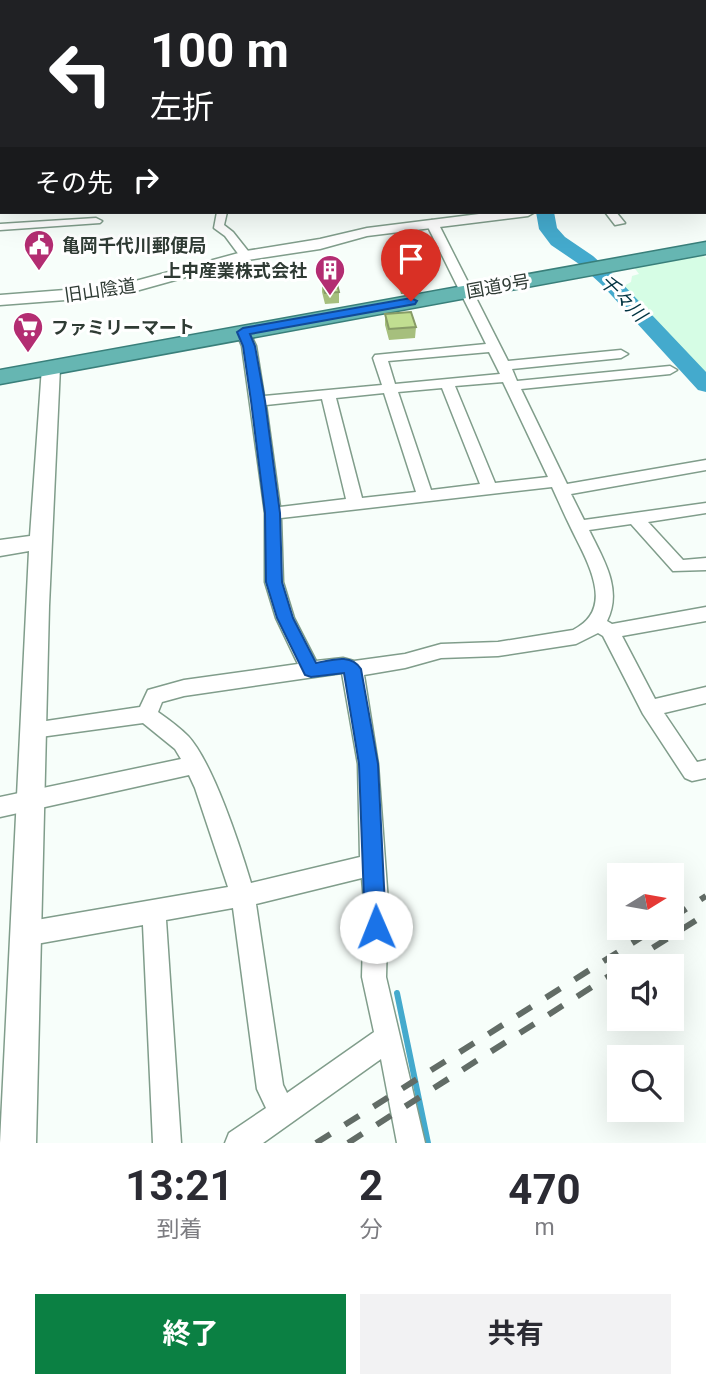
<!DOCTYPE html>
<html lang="ja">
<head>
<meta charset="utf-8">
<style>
  body { margin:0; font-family:Roboto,"Noto Sans JP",sans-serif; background:#f2f2f3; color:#2b2b33; height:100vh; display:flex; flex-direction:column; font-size:26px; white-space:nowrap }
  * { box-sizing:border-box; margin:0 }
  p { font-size:23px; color:#7c7c81 }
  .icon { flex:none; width:38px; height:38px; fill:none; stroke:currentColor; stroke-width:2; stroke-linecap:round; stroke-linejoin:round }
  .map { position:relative; height:1143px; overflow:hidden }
  .sheet { display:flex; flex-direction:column; background:#fff; flex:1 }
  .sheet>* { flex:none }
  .guide { position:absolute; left:0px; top:0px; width:707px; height:214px; box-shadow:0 7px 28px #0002; background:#202124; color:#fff; overflow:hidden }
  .needle { width:46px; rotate:79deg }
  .fabs { position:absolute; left:607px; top:863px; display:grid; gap:14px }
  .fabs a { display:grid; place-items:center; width:77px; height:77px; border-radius:0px; background:#fff; box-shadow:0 7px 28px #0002; font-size:35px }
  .pin { position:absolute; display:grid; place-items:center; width:60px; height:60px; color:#fff; margin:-72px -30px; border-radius:50% 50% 50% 0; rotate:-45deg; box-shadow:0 0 7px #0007 }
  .pin .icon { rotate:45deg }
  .me { position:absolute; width:77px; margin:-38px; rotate:359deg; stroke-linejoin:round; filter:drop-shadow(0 0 5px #0008) }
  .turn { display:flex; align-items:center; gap:24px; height:147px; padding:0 35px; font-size:32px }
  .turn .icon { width:91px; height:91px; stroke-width:2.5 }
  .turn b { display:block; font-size:49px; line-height:60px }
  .then { display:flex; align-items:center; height:66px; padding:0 35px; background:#0003; gap:14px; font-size:26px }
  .eta { display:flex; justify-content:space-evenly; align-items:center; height:119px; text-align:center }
  .eta b { font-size:42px; font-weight:700; line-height:49px }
  .primary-button { display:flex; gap:14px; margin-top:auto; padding:14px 35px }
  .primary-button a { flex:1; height:80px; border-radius:0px; background:#0b8043; color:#fff; font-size:28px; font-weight:700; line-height:80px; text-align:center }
  .primary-button a+a { background:#f2f2f3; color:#2b2b33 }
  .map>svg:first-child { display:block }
  .built { fill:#d6fde5 }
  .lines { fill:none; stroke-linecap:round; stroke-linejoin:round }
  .stream { stroke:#44aacd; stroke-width:6 }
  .river { fill:#44aacd; fill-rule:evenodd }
  .minor-casing { stroke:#809d8b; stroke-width:3 }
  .tertiary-casing { stroke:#809d8b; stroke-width:3 }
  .trunk-casing { stroke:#397f7a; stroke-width:3 }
  .minor { fill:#fff; fill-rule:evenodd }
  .tertiary { fill:#fff; fill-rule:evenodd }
  .trunk { fill:#66b6b2; fill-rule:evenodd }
  .rail { stroke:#626c66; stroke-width:6; stroke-dasharray:17 17; stroke-linecap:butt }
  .wall { fill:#a6bf7d }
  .shaded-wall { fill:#879b66 }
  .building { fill:#c1de91; stroke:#879b66; stroke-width:2 }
  .route { fill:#1a73e8; stroke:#114b97; stroke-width:2 }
  .labels { text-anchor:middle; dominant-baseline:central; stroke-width:6; stroke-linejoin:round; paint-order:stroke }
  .far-poi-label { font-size:18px; font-weight:bold; fill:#2f3b34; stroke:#fff; text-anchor:start }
  .far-street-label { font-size:18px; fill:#2f3b34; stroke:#fff }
  .far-water-label { font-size:19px; font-style:italic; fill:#023341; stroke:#fff }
</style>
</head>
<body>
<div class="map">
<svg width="706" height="1143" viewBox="0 0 706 1143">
  <rect width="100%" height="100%" fill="#f7fefa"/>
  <path class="built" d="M701,253L706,258V375L624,286L631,282L632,276L639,274L633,266Z"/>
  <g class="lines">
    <path class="stream" d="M397,993L428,1143"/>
    <g class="river">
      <path d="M658,0H671L672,2H659Z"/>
      <path d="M536,212H554L557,228L565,237L593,256L616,277L706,372V392L698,390L602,285L579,264L551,245L539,229Z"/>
    </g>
    <g class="minor-casing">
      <g id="minor">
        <path d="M49,0H57L59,2H51Z"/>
        <path d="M181,0H189L180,2Z"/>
        <path d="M216,0H248L213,2Z"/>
        <path d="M268,0H276L277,2H269Z"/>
        <path d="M340,0H348L350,2H342Z"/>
        <path d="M401,0H412L414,2H403Z"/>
        <rect x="705" y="36" width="1" height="4"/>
        <path d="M0,54H2L0,60Z"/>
        <rect x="0" y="151" width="2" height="6"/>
        <rect x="0" y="187" width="2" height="6"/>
        <rect x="705" y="196" width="1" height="7"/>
        <path d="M0,199H2L0,209Z"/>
        <path d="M217,212H227L224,225L233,232L252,256L250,259H242L225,236L214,228Z"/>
        <path d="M605,212H616L625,223L615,225Z"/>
        <path d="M96,218L102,221L100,223L0,230V224Z"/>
        <path d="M432,220L438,223L508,361L621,350L628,354L621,358L512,369L517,381L670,366L677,370L670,374L521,389L567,484L706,460V470L571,494L584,520L706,503V513L648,522L683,560L706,558V570L673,571L631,524L589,530C603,559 623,589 607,621L612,624L706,607V621L622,636L655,699L706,687V703L664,713L697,762L706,760V778L692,781L685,778L643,714L603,636L598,633L576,644L498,656L441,658L405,668L364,675L378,764L388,902L386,977L425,1143H397L381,1059L263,1143H225L229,1133L266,1108L257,1089L233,908L166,920L181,1143H153L143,925L25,946L17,942L13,934L17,926L25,922L228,887L195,788L189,775L0,817V797L181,759L175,749L143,723L33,738L26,736L23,730L26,724L140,707L148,690L184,680L298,664L276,618L265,582V513L242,346L236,332L243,328L248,329L256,346L264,396L382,385L373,358L375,355L486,344L426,223ZM489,352L500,374L395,384L388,361ZM503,382L548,477L495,483L455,386ZM442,388L480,484L431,490L398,392ZM384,393L416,492L362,498L336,398ZM322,399L346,499L280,507L266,405ZM552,487C558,500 564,514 570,526C585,558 618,608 573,630L498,642L441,644L405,654L354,661L343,658L316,661L294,618L283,582L281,518ZM342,673L358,764L360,857L251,883C240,846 213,763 188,736C179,727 168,719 158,712L162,702L184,696ZM362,878L364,902L362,977L374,1032L287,1093L283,1085L256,904Z"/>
      </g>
    </g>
    <g class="tertiary-casing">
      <g id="tertiary">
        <path d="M706,174V183H705V174Z"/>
        <path d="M495,212H535L528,216L367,236L320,249L247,260L118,296L0,305V295L117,286L246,251L320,239L367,228Z"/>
        <path d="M51,362L60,367L49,606L36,1143H0L29,551L0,556V540L30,536L42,367Z"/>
      </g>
    </g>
    <g class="trunk-casing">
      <path id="trunk" d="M706,242V254L0,384V370Z"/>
    </g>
    <use href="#minor" class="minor"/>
    <use href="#tertiary" class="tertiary"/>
    <use href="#trunk" class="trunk"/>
    <g class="rail">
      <path d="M672,918L706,896"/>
      <path d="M624,966L706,914"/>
      <path d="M316,1143L656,928"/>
      <path d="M348,1143L620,969"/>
    </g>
  </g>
  <g class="wall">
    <path d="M396,270L415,292L401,294L396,280Z"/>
    <path d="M322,281L339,292V303L325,304L322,292Z"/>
    <path d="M385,314L416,327L415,338L389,340L385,325Z"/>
  </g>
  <path class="shaded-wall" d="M416,281L415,292L401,294L402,283Z"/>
  <g class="building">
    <path d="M410,268L416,281L402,283L396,270Z"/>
    <path d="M336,280L339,292L325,293L322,281Z"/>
    <path d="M411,312L416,327L389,329L385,314Z"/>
  </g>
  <path class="route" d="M411,298L417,301L415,304L250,334L255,346L265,401L280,513L282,582L293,618L316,663C332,660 351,653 361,669L378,764L386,927L383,934L376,937L368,934L365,927L359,764L344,673L311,677L305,675L277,618L266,582L265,513L251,401L243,346L237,332L243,328Z"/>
  <defs>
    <g id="civic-pin" transform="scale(1.575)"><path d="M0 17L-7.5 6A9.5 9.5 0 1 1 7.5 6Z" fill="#b32d72" stroke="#fff"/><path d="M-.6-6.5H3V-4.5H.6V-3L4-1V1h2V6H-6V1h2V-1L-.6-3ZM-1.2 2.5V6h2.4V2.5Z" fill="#fff"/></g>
    <g id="building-pin" transform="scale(1.575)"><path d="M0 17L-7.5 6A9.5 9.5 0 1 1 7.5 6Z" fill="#b32d72" stroke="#fff"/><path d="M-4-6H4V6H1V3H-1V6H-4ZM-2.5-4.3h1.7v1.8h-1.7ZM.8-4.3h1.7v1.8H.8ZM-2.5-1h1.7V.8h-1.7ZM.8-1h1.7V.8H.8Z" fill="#fff"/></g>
    <g id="supermarket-pin" transform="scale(1.575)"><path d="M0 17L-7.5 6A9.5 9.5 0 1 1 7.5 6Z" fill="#b32d72" stroke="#fff"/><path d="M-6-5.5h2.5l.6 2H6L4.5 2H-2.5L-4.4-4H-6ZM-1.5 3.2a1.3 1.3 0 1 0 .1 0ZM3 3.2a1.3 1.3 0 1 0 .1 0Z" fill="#fff"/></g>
  </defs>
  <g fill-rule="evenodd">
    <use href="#civic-pin" x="39" y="245"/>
    <use href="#building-pin" x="330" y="270"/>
    <use href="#supermarket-pin" x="28" y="327"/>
  </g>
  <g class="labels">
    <g class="far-poi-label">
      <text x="62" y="245">亀岡千代川郵便局</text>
      <text x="307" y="270" text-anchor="end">上中産業株式会社</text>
      <text x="51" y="327">ファミリーマート</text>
    </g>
    <g class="far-street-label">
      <text transform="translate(498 286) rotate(-10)">国道9号</text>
      <text transform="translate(100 290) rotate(-8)">旧山陰道</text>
    </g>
    <g class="far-water-label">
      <text transform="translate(623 298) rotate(45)">千々川</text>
    </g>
  </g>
</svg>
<div class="fabs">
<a><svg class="needle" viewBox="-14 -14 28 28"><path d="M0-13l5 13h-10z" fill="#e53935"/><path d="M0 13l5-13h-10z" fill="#7c7c81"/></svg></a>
<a><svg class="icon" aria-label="sound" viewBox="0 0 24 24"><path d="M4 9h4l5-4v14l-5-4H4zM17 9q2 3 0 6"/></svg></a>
<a><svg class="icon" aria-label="search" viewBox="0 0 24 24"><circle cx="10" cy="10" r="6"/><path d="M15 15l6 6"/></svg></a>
</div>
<div class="pin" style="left:411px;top:301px;background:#d93025"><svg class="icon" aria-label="arrive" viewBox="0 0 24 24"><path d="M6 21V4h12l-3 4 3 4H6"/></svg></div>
<svg class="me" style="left:376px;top:927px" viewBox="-20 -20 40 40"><circle r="19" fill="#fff"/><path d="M0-13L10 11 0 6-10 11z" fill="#1a73e8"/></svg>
<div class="guide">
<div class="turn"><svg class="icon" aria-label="left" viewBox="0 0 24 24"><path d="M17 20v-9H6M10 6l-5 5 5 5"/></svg><div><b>100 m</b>左折</div></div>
<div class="then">その先<svg class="icon" aria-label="right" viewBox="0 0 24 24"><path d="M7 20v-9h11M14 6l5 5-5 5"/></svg></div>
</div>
</div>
<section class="sheet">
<div class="eta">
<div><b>13:21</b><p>到着</p></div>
<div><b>2</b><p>分</p></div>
<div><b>470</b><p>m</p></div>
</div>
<div class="primary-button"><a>終了</a><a>共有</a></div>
</section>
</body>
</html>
